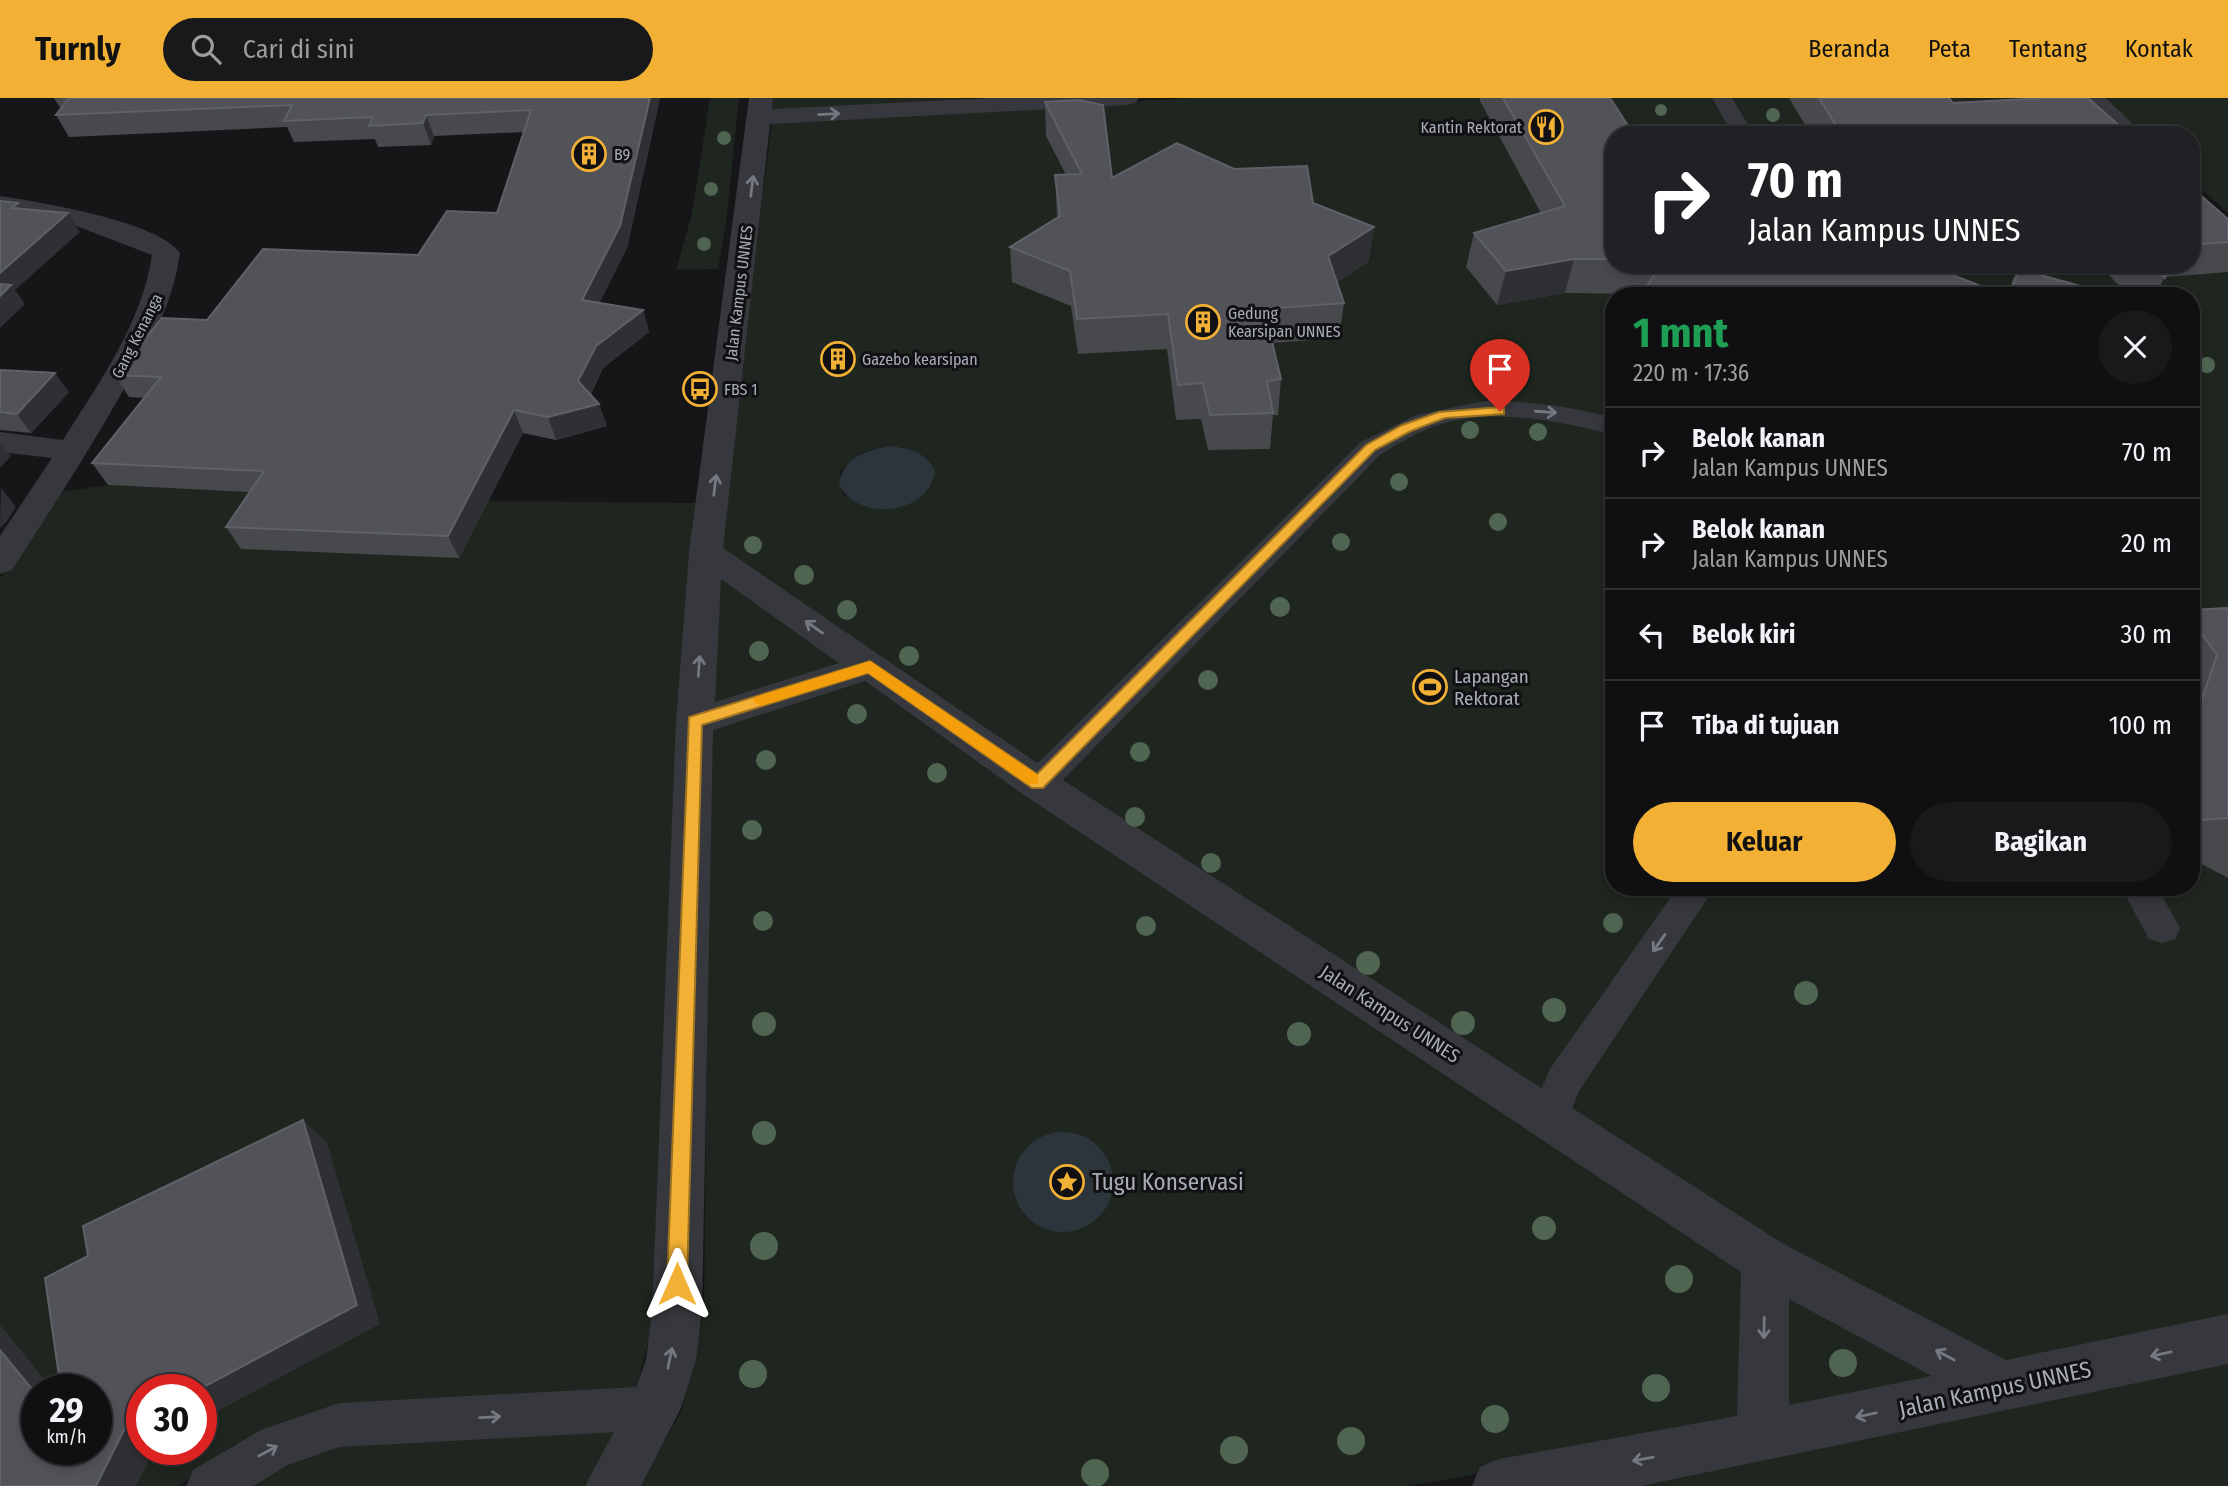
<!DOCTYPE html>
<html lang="id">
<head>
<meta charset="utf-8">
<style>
  body { margin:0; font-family:"Fira Sans Condensed",sans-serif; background:#19191b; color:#f1f3f6; height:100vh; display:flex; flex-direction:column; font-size:26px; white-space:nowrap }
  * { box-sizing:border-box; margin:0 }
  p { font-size:23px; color:#9c9d9f }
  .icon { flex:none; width:38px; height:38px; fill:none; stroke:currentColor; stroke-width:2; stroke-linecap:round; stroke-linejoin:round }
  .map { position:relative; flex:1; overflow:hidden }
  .drawer { position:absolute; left:1605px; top:189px; width:595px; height:609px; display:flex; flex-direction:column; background:#101012; border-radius:28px; box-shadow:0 4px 10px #0003,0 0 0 2px #303032 }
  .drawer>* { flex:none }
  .hud { position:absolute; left:1605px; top:28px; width:595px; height:147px; border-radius:28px; box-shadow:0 4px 10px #0003,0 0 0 2px #303032; background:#202124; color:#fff; overflow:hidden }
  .speed { position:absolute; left:21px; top:1276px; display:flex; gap:14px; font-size:35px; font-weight:700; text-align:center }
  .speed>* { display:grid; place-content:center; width:91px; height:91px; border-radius:50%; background:#101012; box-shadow:0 4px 10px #0003,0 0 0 2px #303032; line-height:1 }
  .speed small { font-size:18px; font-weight:400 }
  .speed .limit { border:10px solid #d22; background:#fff; color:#111 }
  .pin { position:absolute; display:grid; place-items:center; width:60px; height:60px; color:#fff; margin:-72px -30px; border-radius:50% 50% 50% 0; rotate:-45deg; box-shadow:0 0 7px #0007 }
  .pin .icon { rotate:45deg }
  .me { position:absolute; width:77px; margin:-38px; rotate:0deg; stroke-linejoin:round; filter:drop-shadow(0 0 5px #0008) }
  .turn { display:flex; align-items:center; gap:24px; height:147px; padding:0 28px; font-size:32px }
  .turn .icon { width:91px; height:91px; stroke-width:2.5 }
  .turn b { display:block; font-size:49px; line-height:60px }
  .round { display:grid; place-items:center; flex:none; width:74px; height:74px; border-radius:37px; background:#19191b }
  .overview { display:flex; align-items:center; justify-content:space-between; height:119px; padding:0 28px }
  h1 { font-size:42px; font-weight:700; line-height:52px; color:#1e9e55 }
  .cta { display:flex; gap:14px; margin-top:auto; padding:14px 28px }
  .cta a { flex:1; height:80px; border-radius:42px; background:#f2b134; color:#111; font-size:28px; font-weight:700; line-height:80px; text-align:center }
  .cta a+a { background:#19191b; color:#f1f3f6 }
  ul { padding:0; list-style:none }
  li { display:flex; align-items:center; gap:21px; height:91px; padding:0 28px; border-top:2px solid #303032 }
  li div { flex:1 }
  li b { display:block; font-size:26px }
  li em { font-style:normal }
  header { display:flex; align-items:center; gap:42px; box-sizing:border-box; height:98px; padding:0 35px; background:#f2b134; color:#111 }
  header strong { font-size:33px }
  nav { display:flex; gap:38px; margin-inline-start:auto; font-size:24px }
  .search { width:490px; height:63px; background:#19191b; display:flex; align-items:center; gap:18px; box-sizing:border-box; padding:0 24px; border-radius:38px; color:#9c9d9f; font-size:26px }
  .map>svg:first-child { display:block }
  .green { fill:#1e261f; fill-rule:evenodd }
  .water { fill:#2c353c }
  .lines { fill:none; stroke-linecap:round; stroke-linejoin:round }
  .service { fill:#37383d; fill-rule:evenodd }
  .minor { fill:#37383d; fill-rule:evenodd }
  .tree { fill:#506452 }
  .wall { fill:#47494d }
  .shaded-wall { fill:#2f3033 }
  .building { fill:#525359; stroke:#5f6168; stroke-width:2 }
  .oneway { stroke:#757881 }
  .route { fill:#f2b134; stroke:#9d7322; stroke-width:2 }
  .slow { fill:#f59e0b }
  .labels { text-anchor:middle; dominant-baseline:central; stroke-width:6; stroke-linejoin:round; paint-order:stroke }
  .far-poi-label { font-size:16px; fill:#a8adb8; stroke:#111113; text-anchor:start }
  .far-street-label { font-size:16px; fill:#a8adb8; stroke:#111113 }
  .poi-label { font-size:19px; fill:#a8adb8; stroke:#111113; text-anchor:start }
  .street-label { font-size:19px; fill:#a8adb8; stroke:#111113 }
  .near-poi-label { font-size:23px; fill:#a8adb8; stroke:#111113; text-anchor:start }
  .near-street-label { font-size:23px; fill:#a8adb8; stroke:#111113 }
</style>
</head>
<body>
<header>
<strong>Turnly</strong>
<div class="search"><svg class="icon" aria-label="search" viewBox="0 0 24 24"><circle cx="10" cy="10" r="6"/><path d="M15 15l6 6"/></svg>Cari di sini</div>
<nav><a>Beranda</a><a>Peta</a><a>Tentang</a><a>Kontak</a></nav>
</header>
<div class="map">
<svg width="2228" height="1388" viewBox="0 0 2228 1388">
  <rect width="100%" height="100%" fill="#161618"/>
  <g class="green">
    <path d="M710,0H739L727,117L718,171L676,172L692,116Z"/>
    <path d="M773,0H964V3L772,13Z"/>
    <path d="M1191,0H2075L2114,37H1614V166H2191L2228,147V1224L2006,1273L1775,1154L1028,670L718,451L772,24ZM1614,198H2191V789H1614ZM890,348L906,350L934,382C920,413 868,417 843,396L840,375C853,356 868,351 890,348Z"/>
    <path d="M2100,0H2228V115L2191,82V37H2141Z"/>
    <path d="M108,387L488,403L699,405L655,1216L636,1293L350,1307L234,1347L179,1388H0V480L61,394ZM37,1292H96V1351H37ZM142,1292H201V1351H142Z"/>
    <path d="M720,476L846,565L710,608Z"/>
    <path d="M864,577L1748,1167L1747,1329L1408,1388H639L682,1312L704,1213L710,630Z"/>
    <path d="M1785,1190L1948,1279L1784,1317Z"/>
    <path d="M2228,1260V1388H1610Z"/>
    <path d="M623,1327L589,1388H228L345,1337Z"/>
  </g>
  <g class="water">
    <path d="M890,348C909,350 925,354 935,372C932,417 856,425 839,386C843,359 866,352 890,348Z"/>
    <circle cx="1063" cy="1084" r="50"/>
  </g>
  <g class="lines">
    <g class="service">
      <path d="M1712,0H1732L1754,37H1733Z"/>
      <path d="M1485,303C1529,303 1571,308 1614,320V337C1559,323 1494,309 1438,327C1418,334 1399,345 1381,356L1050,695L1038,699L1026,695L1021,686L1026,677L1361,344L1416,317Z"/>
      <path d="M1678,789H1715L1579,993L1563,1033L1549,1038L1535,1033L1529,1020L1550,971Z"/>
      <path d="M2121,789H2157L2180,830L2175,841L2162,845L2149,841Z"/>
      <path d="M655,1288L671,1294L677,1310L671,1326L655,1332L339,1349L288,1367L253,1388H186L193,1372L261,1332L339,1305Z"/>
    </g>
    <g class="minor">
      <path d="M749,0H773L772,11L989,0H1139L1135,5L1127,7L770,26L723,450L1052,675L1782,1145L2006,1262L2228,1216V1266L1641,1388H1472L1480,1369L1499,1361L1737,1318L1741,1174L1024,697L865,583L713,632L702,1213L696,1262L681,1310L641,1388H585L633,1298L646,1262L652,1213L676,624L689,454ZM721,481L839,565L715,604ZM1789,1201L1932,1278L1789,1307Z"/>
      <path d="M2080,0H2106L2144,37H2118Z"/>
      <path d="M0,98C39,104 158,123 180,155C173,209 146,252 120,298C86,358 49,414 12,472L0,476V438L52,360L0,354V334L63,342C99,285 142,225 152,157L63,123L0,114Z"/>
    </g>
  </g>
  <g class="tree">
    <circle cx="1661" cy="12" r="6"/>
    <circle cx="1773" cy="17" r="7"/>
    <circle cx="724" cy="40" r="7"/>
    <circle cx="711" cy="91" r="7"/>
    <circle cx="704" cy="146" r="7"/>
    <circle cx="2207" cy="267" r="8"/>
    <circle cx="1470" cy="332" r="9"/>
    <circle cx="1538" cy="334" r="9"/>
    <circle cx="1399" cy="384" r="9"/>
    <circle cx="1498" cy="424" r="9"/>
    <circle cx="1341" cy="444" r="9"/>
    <circle cx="753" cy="447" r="9"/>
    <circle cx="804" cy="477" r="10"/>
    <circle cx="1280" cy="509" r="10"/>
    <circle cx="847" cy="512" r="10"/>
    <circle cx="759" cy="553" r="10"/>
    <circle cx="909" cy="558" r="10"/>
    <circle cx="1208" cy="582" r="10"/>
    <circle cx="857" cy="616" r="10"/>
    <circle cx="1140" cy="654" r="10"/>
    <circle cx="766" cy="662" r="10"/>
    <circle cx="937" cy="675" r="10"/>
    <circle cx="1135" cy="719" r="10"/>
    <circle cx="752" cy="732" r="10"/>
    <circle cx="1211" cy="765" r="10"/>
    <circle cx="763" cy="823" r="10"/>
    <circle cx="1613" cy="825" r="10"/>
    <circle cx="1146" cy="828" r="10"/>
    <circle cx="1368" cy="865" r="12"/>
    <circle cx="1806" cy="895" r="12"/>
    <circle cx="1554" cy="912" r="12"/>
    <circle cx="1463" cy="925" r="12"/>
    <circle cx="764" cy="926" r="12"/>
    <circle cx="1299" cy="936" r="12"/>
    <circle cx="764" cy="1035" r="12"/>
    <circle cx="1544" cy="1130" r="12"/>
    <circle cx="764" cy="1148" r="14"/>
    <circle cx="1679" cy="1181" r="14"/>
    <circle cx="1843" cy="1265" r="14"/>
    <circle cx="753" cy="1276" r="14"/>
    <circle cx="1656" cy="1290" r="14"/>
    <circle cx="1495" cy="1321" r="14"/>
    <circle cx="1351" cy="1343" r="14"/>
    <circle cx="1234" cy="1352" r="14"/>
    <circle cx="1095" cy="1375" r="14"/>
  </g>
  <g class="wall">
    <path d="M54,0H660L627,150L599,205L643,212L649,234L603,270L591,296L607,328L556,342L523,335L459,460L241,451L226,429L250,394L108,387L92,365L145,300L129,299L115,277L207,222L418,157L497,115L524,34L434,38L431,47L378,49L375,41L294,44L287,29L69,39L56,17L61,11Z"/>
    <path d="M1480,0H1610L1614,37V166H1927L1929,168L1641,196L1565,195L1497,207L1466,169L1474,135L1541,115L1480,3Z"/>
    <path d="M1789,0H1949L1953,5L2130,37H1811Z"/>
    <path d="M1045,4L1112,80L1313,105L1374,129L1368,164L1337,184L1344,205L1339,240L1272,245L1281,281L1278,317H1273L1270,351L1208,352L1201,321L1176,322L1167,251L1078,256L1071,208L1012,184L1010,149L1057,119L1055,77H1066L1046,38Z"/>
    <path d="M2191,89L2228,121V174L2165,179L2154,198H2129L2098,166H2191Z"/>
    <path d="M2019,171L2116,198H2007L2013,181Z"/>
    <path d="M0,272L69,294L31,335L0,332Z"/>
    <path d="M2228,510V780L2194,762H2191V512Z"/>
  </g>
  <g class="shaded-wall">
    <path d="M650,0H660L627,150L590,224L582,202Z"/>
    <path d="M426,17L434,38L431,47L423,25Z"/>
    <path d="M68,115L80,134L15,192L25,206L0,230V175Z"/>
    <path d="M1374,129L1368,164L1323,193L1328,158Z"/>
    <path d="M1574,161L1565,195L1497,207L1506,173Z"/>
    <path d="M643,212L649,234L603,270L586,305L578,283L596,248Z"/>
    <path d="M55,275L69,294L31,335L17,316Z"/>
    <path d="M599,306L607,328L556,342L548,319Z"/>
    <path d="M514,312L523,335L459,460L448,438Z"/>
    <path d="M0,344L11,358L0,370Z"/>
    <path d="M1,390L16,409L6,424L0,430Z"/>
    <path d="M303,1022L327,1044L380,1226L201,1322V1292H198Z"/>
    <path d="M0,1227L53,1292H37V1297L0,1252Z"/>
    <path d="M142,1321V1351H155L136,1388H96L125,1330Z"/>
  </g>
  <g class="building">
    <path d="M69,0H650L620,128L582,202L643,212L596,248L578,283L599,306L548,319L514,312L448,438L226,429L264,373L92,365L161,279L115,277L162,220L207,222L263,151L418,157L447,113L497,115L531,12L426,17L423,25L369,28L373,19L284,23L292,7L56,17Z"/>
    <path d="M1503,0H1610L1634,37H1614V161H1574L1506,173L1474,135L1565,108Z"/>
    <path d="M1819,0H1949L1953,5L2044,0H2088L2130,37H1842Z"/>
    <path d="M1079,2L1103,7L1112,80L1177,45L1234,71L1307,68L1313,105L1374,129L1328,158L1344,205L1264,211L1281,281L1267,283L1273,315L1210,317L1203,285L1178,287L1168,216L1077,221L1070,173L1010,149L1060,118L1055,77L1082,76L1045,4Z"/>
    <path d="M2191,89L2228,121V144L2191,147Z"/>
    <path d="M0,103L18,105L12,110L68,115L0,175Z"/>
    <path d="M1662,166H1927L1929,168L1994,193L1998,198H1640Z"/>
    <path d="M2150,166H2169L2165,180Z"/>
    <path d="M2019,171L2116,198H2009Z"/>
    <path d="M0,186L11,187L0,198Z"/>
    <path d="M0,272L55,275L17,316L0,314Z"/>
    <path d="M2228,510V720L2191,723V633L2217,557L2191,521V512Z"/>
    <path d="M303,1022L357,1207L198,1292H142V1321L125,1330L96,1388H0V1252L37,1297V1351H96V1292H61L45,1180L88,1158L83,1128Z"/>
  </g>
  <defs><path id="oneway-shaft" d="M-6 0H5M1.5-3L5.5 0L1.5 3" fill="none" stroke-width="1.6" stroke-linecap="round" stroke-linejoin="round" transform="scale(1.75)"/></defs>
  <g class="oneway">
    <use href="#oneway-shaft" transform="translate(829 16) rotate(-3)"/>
    <use href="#oneway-shaft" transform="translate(752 88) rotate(-83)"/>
    <use href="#oneway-shaft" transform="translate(1546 314) rotate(4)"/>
    <use href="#oneway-shaft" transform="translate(715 387) rotate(-83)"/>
    <use href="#oneway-shaft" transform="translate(814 529) rotate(-145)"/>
    <use href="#oneway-shaft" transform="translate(699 568) rotate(-86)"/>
    <use href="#oneway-shaft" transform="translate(1659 845) rotate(125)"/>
    <use href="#oneway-shaft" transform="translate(1764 1230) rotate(91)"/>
    <use href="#oneway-shaft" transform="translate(2161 1256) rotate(168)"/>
    <use href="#oneway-shaft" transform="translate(1945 1257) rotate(-152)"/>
    <use href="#oneway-shaft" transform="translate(670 1260) rotate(-78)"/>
    <use href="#oneway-shaft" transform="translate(1866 1317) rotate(168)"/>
    <use href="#oneway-shaft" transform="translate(490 1319) rotate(-3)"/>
    <use href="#oneway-shaft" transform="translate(268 1353) rotate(-28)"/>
    <use href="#oneway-shaft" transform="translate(1643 1361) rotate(170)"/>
  </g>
  <path class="route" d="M1500,309L1504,310V316L1445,320L1411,333L1375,352L1043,690H1032L868,575L702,627L687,1186L684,1193L677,1196L670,1193L667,1186L689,619L870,563L1037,676L1366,347L1402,327L1439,314Z"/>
  <path class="slow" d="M870,563L1038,677V686H1027L868,575L761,608L753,603L755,599Z"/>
  <defs>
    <g id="restaurant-ring" transform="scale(1.75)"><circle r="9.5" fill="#111113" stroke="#f2b134" stroke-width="1.5"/><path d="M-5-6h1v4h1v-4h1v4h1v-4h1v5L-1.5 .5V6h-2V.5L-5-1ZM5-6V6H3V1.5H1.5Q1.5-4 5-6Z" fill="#f2b134"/></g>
    <g id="building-ring" transform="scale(1.75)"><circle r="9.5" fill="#111113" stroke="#f2b134" stroke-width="1.5"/><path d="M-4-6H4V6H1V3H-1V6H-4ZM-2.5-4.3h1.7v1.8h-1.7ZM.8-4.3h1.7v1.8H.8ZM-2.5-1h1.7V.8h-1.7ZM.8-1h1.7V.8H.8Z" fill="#f2b134"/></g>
    <g id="bus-ring" transform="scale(1.75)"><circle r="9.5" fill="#111113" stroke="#f2b134" stroke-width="1.5"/><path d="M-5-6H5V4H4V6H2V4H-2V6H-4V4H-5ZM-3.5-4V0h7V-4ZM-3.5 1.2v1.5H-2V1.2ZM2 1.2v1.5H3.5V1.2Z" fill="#f2b134"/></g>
    <g id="stadium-ring" transform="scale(1.75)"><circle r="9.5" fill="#111113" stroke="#f2b134" stroke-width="1.5"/><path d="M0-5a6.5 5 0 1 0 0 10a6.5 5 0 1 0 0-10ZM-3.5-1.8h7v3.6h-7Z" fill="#f2b134"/></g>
    <g id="sight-ring" transform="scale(1.75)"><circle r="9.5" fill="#111113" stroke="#f2b134" stroke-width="1.5"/><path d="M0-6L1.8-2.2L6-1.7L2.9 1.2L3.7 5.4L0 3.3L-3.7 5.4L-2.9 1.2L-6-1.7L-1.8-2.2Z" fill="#f2b134"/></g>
  </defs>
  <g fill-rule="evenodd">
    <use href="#restaurant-ring" x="1546" y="29"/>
    <use href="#building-ring" x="589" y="56"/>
    <use href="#building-ring" x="1203" y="224"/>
    <use href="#building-ring" x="838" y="261"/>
    <use href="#bus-ring" x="700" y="291"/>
    <use href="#stadium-ring" x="1430" y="589"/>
    <use href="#sight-ring" x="1067" y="1084"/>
  </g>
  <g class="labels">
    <g class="far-poi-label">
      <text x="1522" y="29" text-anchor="end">Kantin Rektorat</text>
      <text x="614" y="56">B9</text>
      <text x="1228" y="215">Gedung<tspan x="1228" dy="18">Kearsipan UNNES</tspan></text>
      <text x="862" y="261">Gazebo kearsipan</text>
      <text x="724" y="291">FBS 1</text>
    </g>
    <g class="far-street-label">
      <text transform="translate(739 195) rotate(-83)">Jalan Kampus UNNES</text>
      <text transform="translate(137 238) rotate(-63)">Gang Kenanga</text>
    </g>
    <g class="poi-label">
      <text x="1454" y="578">Lapangan<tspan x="1454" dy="22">Rektorat</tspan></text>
    </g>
    <g class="street-label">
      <text transform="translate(1390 916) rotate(33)">Jalan Kampus UNNES</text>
    </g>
    <g class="near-poi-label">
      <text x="1092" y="1084">Tugu Konservasi</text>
    </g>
    <g class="near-street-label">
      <text transform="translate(1995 1291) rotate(-12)">Jalan Kampus UNNES</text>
    </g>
  </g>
</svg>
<div class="speed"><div>29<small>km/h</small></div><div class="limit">30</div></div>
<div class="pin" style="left:1500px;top:313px;background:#d93025"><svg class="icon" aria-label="arrive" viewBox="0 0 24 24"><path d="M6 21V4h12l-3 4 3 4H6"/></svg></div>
<svg class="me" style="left:677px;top:1186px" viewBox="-20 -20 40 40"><path d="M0-17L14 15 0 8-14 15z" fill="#f2b134" stroke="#fff" stroke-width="4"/></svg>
<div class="hud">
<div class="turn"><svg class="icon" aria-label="right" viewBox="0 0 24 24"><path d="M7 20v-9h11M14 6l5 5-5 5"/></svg><div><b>70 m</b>Jalan Kampus UNNES</div></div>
</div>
<section class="drawer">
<div class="overview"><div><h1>1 mnt</h1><p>220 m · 17:36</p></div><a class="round"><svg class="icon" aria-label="close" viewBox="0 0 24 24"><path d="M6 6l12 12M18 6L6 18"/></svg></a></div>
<ul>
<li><svg class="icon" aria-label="right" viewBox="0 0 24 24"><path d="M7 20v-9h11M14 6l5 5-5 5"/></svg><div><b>Belok kanan</b><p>Jalan Kampus UNNES</p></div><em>70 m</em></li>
<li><svg class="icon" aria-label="right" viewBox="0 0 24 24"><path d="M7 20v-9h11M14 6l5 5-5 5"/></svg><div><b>Belok kanan</b><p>Jalan Kampus UNNES</p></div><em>20 m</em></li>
<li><svg class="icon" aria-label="left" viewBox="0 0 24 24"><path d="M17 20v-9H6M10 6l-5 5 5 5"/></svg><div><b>Belok kiri</b></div><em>30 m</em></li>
<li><svg class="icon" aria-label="arrive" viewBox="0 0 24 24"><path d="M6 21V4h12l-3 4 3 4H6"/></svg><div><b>Tiba di tujuan</b></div><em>100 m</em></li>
</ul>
<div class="cta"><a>Keluar</a><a>Bagikan</a></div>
</section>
</div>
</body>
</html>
